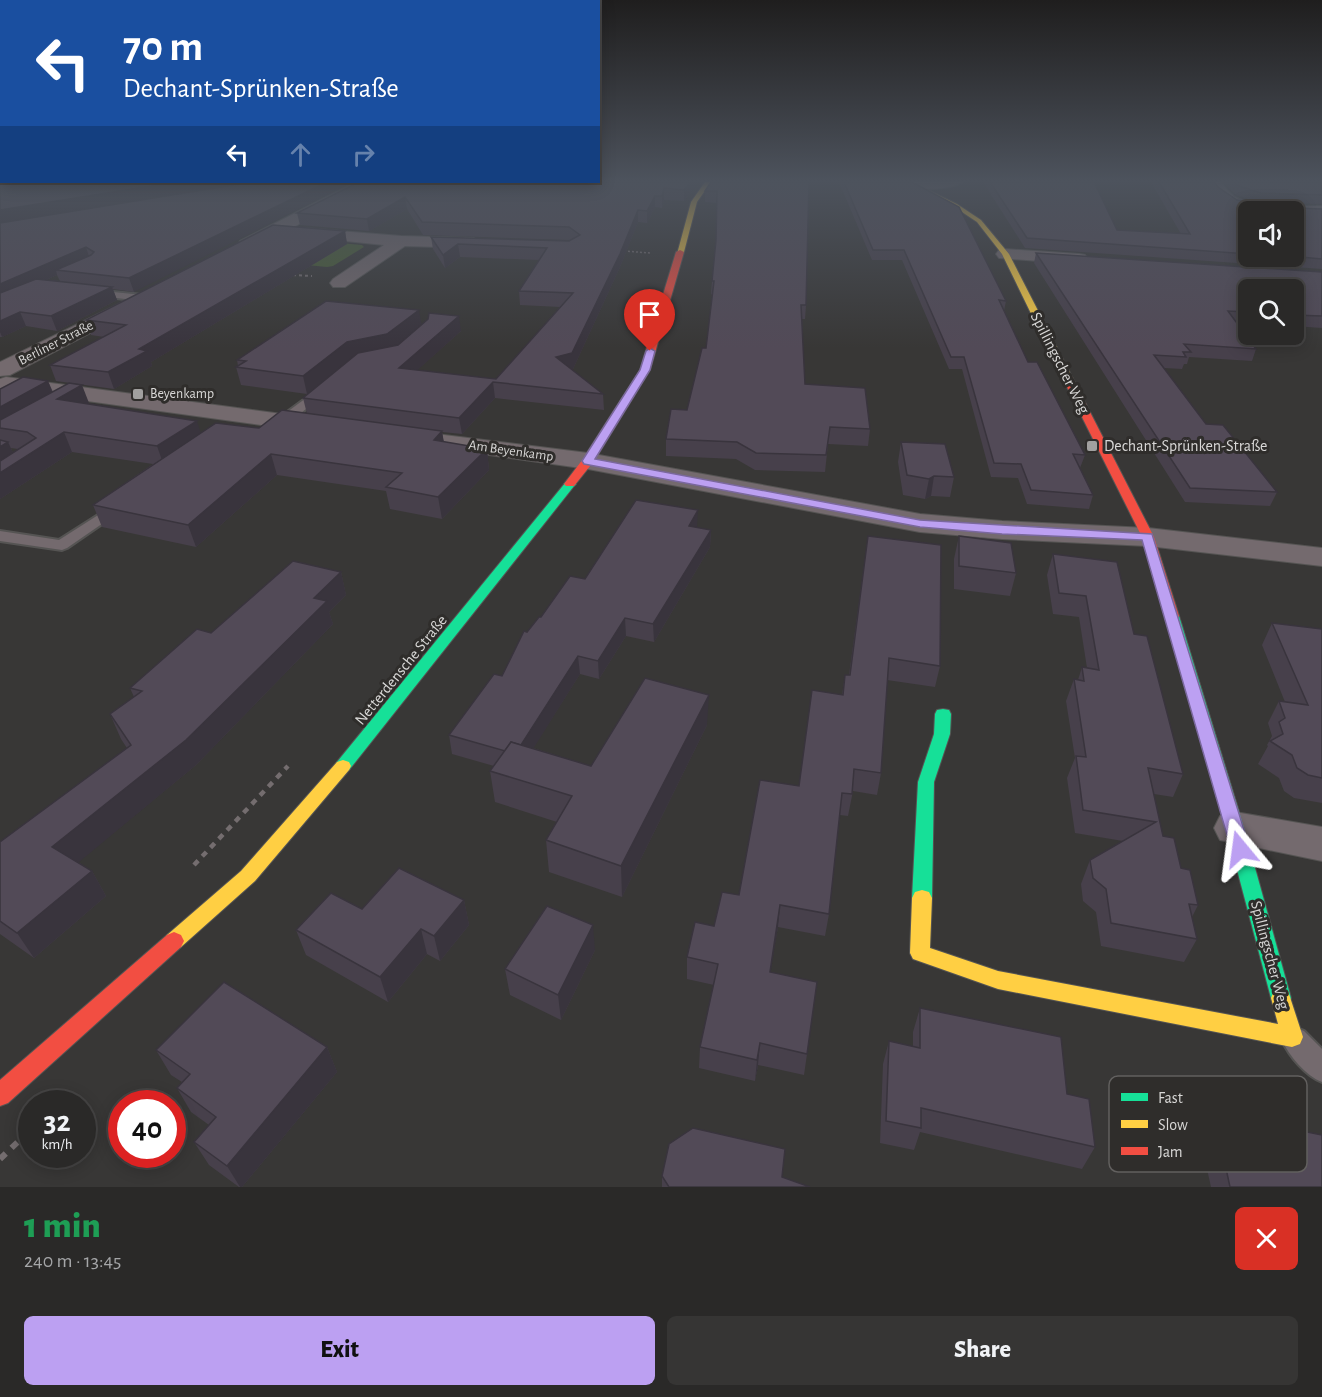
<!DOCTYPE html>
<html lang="en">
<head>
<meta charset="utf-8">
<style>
  body { margin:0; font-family:"Alegreya Sans",sans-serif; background:#363534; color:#f1f3f6; height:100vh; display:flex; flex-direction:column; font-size:22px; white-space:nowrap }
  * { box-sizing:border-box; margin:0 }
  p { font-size:20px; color:#a5a6a8 }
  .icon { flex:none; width:33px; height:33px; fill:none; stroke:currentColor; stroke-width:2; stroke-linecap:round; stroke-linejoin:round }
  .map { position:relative; height:1187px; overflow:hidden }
  .panel { display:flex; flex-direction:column; background:#2a2928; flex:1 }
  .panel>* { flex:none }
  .guide { position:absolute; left:0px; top:0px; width:600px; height:183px; box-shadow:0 3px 15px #0003,0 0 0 2px #464545; background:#1a4fa0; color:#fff; overflow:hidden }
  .buttons { position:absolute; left:1238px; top:201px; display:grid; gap:12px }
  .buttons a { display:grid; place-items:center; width:66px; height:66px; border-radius:9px; background:#2a2928; box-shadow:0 3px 15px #0003,0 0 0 2px #464545; font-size:30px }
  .speed { position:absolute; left:18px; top:1090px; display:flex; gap:12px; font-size:30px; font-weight:700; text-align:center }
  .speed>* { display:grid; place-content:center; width:78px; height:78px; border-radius:50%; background:#2a2928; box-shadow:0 3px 15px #0003,0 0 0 2px #464545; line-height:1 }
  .speed small { font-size:15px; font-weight:400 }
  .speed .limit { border:9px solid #d22; background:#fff; color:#111 }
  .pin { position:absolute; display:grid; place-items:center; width:51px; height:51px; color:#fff; margin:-62px -26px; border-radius:50% 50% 50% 0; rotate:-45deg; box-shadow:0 0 6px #0007 }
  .pin .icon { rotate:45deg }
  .me { position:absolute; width:66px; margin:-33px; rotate:344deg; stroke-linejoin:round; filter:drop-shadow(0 0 4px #0008) }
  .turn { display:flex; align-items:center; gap:21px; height:126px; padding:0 24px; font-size:27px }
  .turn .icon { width:78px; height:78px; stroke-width:2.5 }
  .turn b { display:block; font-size:42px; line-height:51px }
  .lanes { display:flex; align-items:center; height:57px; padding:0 24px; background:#0003; justify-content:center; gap:30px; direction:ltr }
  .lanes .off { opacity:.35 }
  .round { display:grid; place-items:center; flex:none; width:63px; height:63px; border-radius:9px; background:#363534 }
  .overview { display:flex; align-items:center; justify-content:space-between; height:102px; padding:0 24px }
  h1 { font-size:36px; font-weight:800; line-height:45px; color:#1e9e55 }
  .primary-button { display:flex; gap:12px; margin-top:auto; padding:12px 24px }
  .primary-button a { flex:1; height:69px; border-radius:9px; background:#bca0f2; color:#111; font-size:24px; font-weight:800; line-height:69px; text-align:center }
  .primary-button a+a { background:#363534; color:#f1f3f6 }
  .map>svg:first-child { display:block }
  .green { fill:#485d33 }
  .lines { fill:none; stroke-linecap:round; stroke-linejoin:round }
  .lane-casing { stroke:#555453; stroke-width:4 }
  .street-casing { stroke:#555453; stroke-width:2 }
  .fast-casing { stroke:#555453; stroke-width:2 }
  .slow-casing { stroke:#555453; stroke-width:2 }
  .jam-casing { stroke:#555453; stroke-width:2 }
  .path-far3 { stroke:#746d6f; stroke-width:1.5; stroke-dasharray:2 2; stroke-linecap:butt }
  .path-far2 { stroke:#746d6f; stroke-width:2; stroke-dasharray:3 3; stroke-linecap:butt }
  .path-far1 { stroke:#746d6f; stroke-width:4.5; stroke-dasharray:6 6; stroke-linecap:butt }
  .path { stroke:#746d6f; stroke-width:6; stroke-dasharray:8 8; stroke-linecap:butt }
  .lane { fill:#746a6e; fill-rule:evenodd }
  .street { fill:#746a6e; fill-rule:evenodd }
  .fast { fill:#16e098; fill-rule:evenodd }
  .slow { fill:#ffcf43; fill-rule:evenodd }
  .jam { fill:#f24e42; fill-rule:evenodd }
  .wall { fill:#47404b; fill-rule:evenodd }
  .shaded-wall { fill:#39343d }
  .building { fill:#524a57; stroke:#39343d; stroke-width:1.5 }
  .route { fill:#bca0f2; stroke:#7a689d; stroke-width:1.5 }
  .poi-dot { fill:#a1a09f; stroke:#2f2d2b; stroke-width:2 }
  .labels { text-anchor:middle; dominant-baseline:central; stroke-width:6; stroke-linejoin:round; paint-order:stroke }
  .far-street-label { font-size:14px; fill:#d9d8d7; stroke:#2f2d2b }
  .far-poi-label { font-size:14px; fill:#d9d8d7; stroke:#2f2d2b; text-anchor:start }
  .street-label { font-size:16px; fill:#d9d8d7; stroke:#2f2d2b }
  .poi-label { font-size:16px; fill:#d9d8d7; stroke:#2f2d2b; text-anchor:start }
  .key { fill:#2f2d2b; stroke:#62605f; stroke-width:1.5 }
  .key-label { font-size:16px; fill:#d9d8d7 }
</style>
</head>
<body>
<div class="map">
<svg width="1322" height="1187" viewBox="0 0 1322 1187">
  <rect width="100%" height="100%" fill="#383736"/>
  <path class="green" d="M285,238L362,245L364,247L333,266L327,267L245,259Z"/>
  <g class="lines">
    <g class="lane-casing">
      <g id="lane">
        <path d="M93,290L143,295L148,298L143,301L90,295V291Z"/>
        <path d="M321,387L325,388V394L287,424H279L277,421L279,418Z"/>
        <path d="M117,503L124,507L122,510L67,548L62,550L0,541V531L59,540Z"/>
        <path d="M1295,1027L1304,1031L1322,1049V1082C1306,1076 1289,1056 1282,1040L1286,1031Z"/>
      </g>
    </g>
    <g class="street-casing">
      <g id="street">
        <path d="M356,182H372L354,195L252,249H240L238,245L240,241Z"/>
        <path d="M911,182H962C955,189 914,192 907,185Z"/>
        <path d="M1207,182H1221C1226,188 1230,195 1237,198C1262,210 1296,206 1322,206V216L1293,215V212C1252,212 1233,219 1207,182Z"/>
        <path d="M303,228L401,236L474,238L482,243L474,248L405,246L345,287H333L330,283L333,279L384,245L297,236L295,233Z"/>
        <path d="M1005,249L1079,254L1085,255L1088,259L1085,263L1079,264L999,258L996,254L999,250Z"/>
        <path d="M127,300L134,302L137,306L134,310L10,375L0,376V362Z"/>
        <path d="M6,377L312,418L321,420L324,425L321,430L312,432L0,389V379Z"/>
        <path d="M420,432L588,453L920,514L1002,521L1148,528L1322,548V566L1148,546L1002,539L920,532L588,469L411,444L408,439L411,434Z"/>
        <path d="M1235,812L1322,827V861L1220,840L1214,828L1220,816Z"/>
      </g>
    </g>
    <g class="fast-casing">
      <g id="fast">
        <path d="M570,481L576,484L574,486L349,770L343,772L337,770L335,766L337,762L566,482Z"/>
        <path d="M1172,612L1179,616L1244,828L1291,998L1288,1005L1281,1008L1274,1005L1271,998L1226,828L1165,616Z"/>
        <path d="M943,709L949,710L951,714L950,734L934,782L932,898L929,904L922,906L915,904L912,898L918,782L934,734L935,714L937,710Z"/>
      </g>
    </g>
    <g class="slow-casing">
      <g id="slow">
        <path d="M705,182H711L697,202L684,252L677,254L691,202Z"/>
        <path d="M904,182H911L957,204L981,220L1009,254L1072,377L1070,379L1062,377L1002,254L977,222L953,206Z"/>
        <path d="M343,760L349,762L351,766L349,770L255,881L181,947L174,950L167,947L164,941L167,935L241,871L337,762Z"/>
        <path d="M922,890L929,892L932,898L930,948L998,971L1278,1024L1271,998L1274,991L1281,988L1288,991L1303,1037L1300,1044L1292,1047L998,989L913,959L910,953L912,898L915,892Z"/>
      </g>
    </g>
    <g class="jam-casing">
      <g id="jam">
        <path d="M680,250L684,252L650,370L594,461L574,486H566L564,484L583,459L640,370L676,252Z"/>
        <path d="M1064,375L1072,377L1154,537L1179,616L1177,619L1172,620L1165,616L1142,537L1062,377Z"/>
        <path d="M174,932L181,935L184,941L181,947L8,1103L0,1106V1080L167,935Z"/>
      </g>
    </g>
    <path class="path-far3" d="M624,251L650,253"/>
    <path class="path-far2" d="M293,275L312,276"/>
    <path class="path-far1" d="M194,865L288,766"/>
    <path class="path" d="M0,1159L22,1138"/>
    <use href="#lane" class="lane"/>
    <use href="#street" class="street"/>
    <use href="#fast" class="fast"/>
    <use href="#slow" class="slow"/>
    <use href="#jam" class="jam"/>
  </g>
  <g class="wall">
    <path d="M252,182L134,292L113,289L117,300L57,331L26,326L2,337H0V223ZM57,275L60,281L46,280Z"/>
    <path d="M698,182L684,201L664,200L662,208L655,207L647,223L638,222L620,267L573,369H571L603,394L604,410L495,398L462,434L442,432L444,442L487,449L489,470L442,519L390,509L386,491L277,475L196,547L102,527L93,505L153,464L72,452L0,499V389L48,381L53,392L89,403L88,404L200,433L259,428L307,414L303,398L307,394L241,385L236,367L238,366L237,360L421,325L461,331L417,370L496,379L560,307L520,305L519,291L539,260L460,257L445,268L433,249L431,237L569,241L571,240H570L423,235L407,209L369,231L300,225L297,213L353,185ZM11,448L18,449L13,453Z"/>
    <path d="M711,182L806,305L805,319H802L805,384L870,429L868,446L828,444L825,472L755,470L736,459L666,456V439L687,410L706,348L713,295L711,294L712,281L716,243V203L705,202V191Z"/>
    <path d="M839,182H912L1006,301L1004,311L1028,362L1085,455L1080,468L1093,495L1089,509L1027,504L1018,478L991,477L962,369H949L902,260H872Z"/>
    <path d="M983,182H1094L1117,230L1181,234L1151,182H1214L1218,187L1237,200L1269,205L1322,209V269L1025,248ZM1248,212L1293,256H1248Z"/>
    <path d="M1223,182H1322V204L1258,202L1236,195Z"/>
    <path d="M345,231L347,244L151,362L152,366L114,389L56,381L50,365L104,337L91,335L86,320Z"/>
    <path d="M1036,253L1322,272V328L1293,326V290H1248V324L1237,323L1256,349L1252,361L1189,357L1187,364H1184L1182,369L1164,368L1206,424L1277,492L1270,506L1185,502L1034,263Z"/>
    <path d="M901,442L954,477L950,497L931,496L925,499L903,495L898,462Z"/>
    <path d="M697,528L711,530L710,547L654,642L626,636L599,679L580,674L533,748L591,766L707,725L622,897L549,872L546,840L557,822L495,802L490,771L494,766L452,754L449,735L502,676L527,632L541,617L585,579Z"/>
    <path d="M868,536L940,666L935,687L887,680L881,773L877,795L853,791L848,816L840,815L829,914L825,936L778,927L770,972L807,1054L804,1075L758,1065L755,1081L699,1068L700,1047L714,985L687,979V957L714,926L739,895L799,786L842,695L845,675H849Z"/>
    <path d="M959,536L1016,573L1010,596L954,589V559Z"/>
    <path d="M1053,554L1134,634L1183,774L1173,797L1154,794L1163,836L1181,868L1198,905L1192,917L1197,939L1184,962L1101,946L1096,912L1083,901L1081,884L1090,860L1123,841L1075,833L1067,778L1075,758L1066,701L1074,679L1078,680L1082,667L1087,668L1079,617L1053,614L1047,575Z"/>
    <path d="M341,572L346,595L329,612L333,624L196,765L78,862L92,871L106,896L34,958L0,934V842L127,748L121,739L110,714L134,697L130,688L211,633Z"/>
    <path d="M1272,623L1322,629V803L1294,798L1284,791L1279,778L1258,764L1268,746L1267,745L1272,736L1268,723L1279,701L1285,702L1262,645Z"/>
    <path d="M464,900L469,925L440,961L427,954L388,1002L306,955L296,930L362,909Z"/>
    <path d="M595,950L561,1020L510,995L505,969Z"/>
    <path d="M920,1008L1067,1094L1095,1147L1082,1169L920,1132L914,1150L880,1143L883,1064L889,1041L913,1047V1032Z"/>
    <path d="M327,1047L337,1072L242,1187H239L209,1165L194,1142L209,1125L191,1112L177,1088L182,1082L171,1075L156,1050Z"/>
    <path d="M1214,1113L1322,1187H1211L1199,1133Z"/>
    <path d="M662,1176L782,1177L810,1187H662Z"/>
  </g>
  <g class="shaded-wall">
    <path d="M176,182H247L0,223V210Z"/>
    <path d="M327,182H352L134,292L129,278Z"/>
    <path d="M690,182H698L684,201V190Z"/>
    <path d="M664,188V200L662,208V196Z"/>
    <path d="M655,196V207L647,223V211Z"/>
    <path d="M405,197L407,209L369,231L367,219Z"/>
    <path d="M638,210V222L620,267L573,369L557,373L556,357Z"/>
    <path d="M345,231L347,244L151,362L152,366L114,389L108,372L139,349Z"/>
    <path d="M458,244L460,257L445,268L443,255Z"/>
    <path d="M86,247L90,260L56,270L57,275L0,300V284Z"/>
    <path d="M112,287L117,300L57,331L51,316Z"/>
    <path d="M419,310L422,327L390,351L307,394L303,376L347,342Z"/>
    <path d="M20,312L26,326L2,337L0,332V321Z"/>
    <path d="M459,316L461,331L402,384L399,368Z"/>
    <path d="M48,381L55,399L0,428V407Z"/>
    <path d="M493,382L495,398L462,434L459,418Z"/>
    <path d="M82,385L89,403L65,418L57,399Z"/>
    <path d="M197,421L203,440L164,466L157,446Z"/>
    <path d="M442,431L445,452L434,440Z"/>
    <path d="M64,432L72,452L0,499V473Z"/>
    <path d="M8,442L17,461L0,472V447Z"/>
    <path d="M487,449L489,470L442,519L438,497Z"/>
    <path d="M271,454L277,475L196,547L188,525Z"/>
    <path d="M934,476L931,496L925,499L929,479Z"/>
    <path d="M698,510L697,527L689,526Z"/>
    <path d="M711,530L710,547L654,642L653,624Z"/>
    <path d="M341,572L346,595L329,612L333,624L196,765L67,872L52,847Z"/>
    <path d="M625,618L626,636L599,679L598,661Z"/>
    <path d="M578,656L580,674L518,773L515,753Z"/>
    <path d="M709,695L707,725L622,897L621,866Z"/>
    <path d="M92,871L106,896L34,958L17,933Z"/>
    <path d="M464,900L469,925L440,961L434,936Z"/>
    <path d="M780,905L778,927L767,994L770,972Z"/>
    <path d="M593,925L595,950L561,1020L558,995Z"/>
    <path d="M421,929L427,954L388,1002L380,977Z"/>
    <path d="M760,1043L758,1065L755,1081L757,1060Z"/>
    <path d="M327,1047L337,1072L242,1187H240L227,1166Z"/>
  </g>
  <g class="building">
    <path d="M0,182H176L0,210Z"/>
    <path d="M252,182H327L129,278L56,270L91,255L94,252L86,247L0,284V223Z"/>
    <path d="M359,182H690L684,190L664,188L662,196H655L647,211L638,210L620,254L572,353L556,357L603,394L493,382L459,418L303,398L358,353L398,345L428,319L429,313L459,316L399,368L496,379L573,293L519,291L547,248L458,244L443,255L431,237L569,241L580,235L569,227L422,222L405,197L367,219L297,213Z"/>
    <path d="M711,182H809L806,305H801L805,384L865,388L870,429L830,427L826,455L756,453L737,442L666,439L671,409L687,410L702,348H706L714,281H712L716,240L717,191H705Z"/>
    <path d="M844,182H912L959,207L1006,301L999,300L1028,362H1037L1085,455L1073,454L1093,495L1031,490L1021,464L994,463L964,357H951L904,250H873Z"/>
    <path d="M990,182H1094L1117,230L1190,234L1159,182H1214L1218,187L1237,200L1269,205H1294L1296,208L1322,209V259L1290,256H1293V212H1248V254L1027,238Z"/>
    <path d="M1234,182H1322V195L1261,193L1239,186Z"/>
    <path d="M273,225L345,231L139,349L147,351L108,372L50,365L126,325L86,320Z"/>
    <path d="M1036,253L1322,272V316L1293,315V290H1248V312L1228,311L1256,349L1184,344L1191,352H1183L1186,357L1154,355L1206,424L1223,425L1277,492L1190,488Z"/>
    <path d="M36,279L112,287L51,316L20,312L0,321V293Z"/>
    <path d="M326,301L419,310L387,334L347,342L303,376L236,367L246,361L237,360Z"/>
    <path d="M23,377L48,381L0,407V389Z"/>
    <path d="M69,383L82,385L57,399L197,421L157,446L64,432L0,473V461L36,438L27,432L0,428V420Z"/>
    <path d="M282,410L442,431L434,440L487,449L438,497L386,487L402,473L271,454L188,525L93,505L216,423L259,428Z"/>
    <path d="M0,440L8,442L0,447Z"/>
    <path d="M901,442L945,444L954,477L934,476L929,479L907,475Z"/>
    <path d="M636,500L698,510L689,526L711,530L653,624L625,618L598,661L578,656L521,745L511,742L505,751L449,735L494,674L502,676L524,631L527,632L539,617H541L570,576L585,579Z"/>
    <path d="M868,536L941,545L940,666L889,658L881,773L854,769L852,794L842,793L829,914L780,905L770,972L817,982L807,1054L760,1043L757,1060L700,1047L718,964L687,957L695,922L714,926L722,892L739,895L760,780L799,786L812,690L843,695L845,675H850Z"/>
    <path d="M959,536L1011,543L1016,573L959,566Z"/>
    <path d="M1053,554L1117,562L1134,634L1147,636L1183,774L1148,768L1163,836L1174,838L1181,868L1190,870L1198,905L1189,904L1197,939L1111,923L1106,889L1093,878L1090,860L1156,822L1083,810L1076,756L1086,757L1074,679L1084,681L1082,667L1099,670L1086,596L1059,593Z"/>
    <path d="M293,561L341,572L314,598L327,601L186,740L52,847L92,871L17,933L0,921V842L131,745L110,714L142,691L130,688L197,629L211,633Z"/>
    <path d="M1272,623L1322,629V778L1308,775L1297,768L1292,755L1270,741L1283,734L1279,722L1285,718L1279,701L1308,705Z"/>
    <path d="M645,678L709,695L621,866L546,840L572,796L490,771L511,742L591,766Z"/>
    <path d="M399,868L464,900L434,936L421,929L380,977L296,930L331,893L362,909Z"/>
    <path d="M547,906L593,925L558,995L505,969Z"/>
    <path d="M224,982L327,1047L227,1166L194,1142L216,1117L177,1088L190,1074L156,1050Z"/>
    <path d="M920,1008L1061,1037L1067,1094L1089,1099L1095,1147L921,1108V1128L886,1121L889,1041L920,1048Z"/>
    <path d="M1214,1113L1322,1135V1187H1230Z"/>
    <path d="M693,1128L785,1149L782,1177L810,1187H669L662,1176L669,1144Z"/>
  </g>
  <linearGradient id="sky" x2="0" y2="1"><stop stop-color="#1f1e1e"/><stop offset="0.52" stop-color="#4d535d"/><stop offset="1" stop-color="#4d535d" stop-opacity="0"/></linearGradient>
  <rect width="1322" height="348" fill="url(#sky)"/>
  <path class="route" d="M650,348L655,351L650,370L595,459L920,520L1152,534L1250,849L1247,854L1240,857L1234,854L1231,849L1142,540L1002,534L920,527L584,464L582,461L640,370L646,351Z"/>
  <g class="poi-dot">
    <rect x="132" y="388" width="12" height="12" rx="3"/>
    <rect x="1086" y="440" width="12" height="12" rx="3"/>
  </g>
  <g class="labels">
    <g class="far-street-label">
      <text transform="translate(56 343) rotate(-27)">Berliner Straße</text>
      <text transform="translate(511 451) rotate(8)">Am Beyenkamp</text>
    </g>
    <g class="far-poi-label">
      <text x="150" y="394">Beyenkamp</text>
    </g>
    <g class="street-label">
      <text transform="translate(1060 363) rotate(63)">Spillingscher Weg</text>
      <text transform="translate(401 670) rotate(-51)">Netterdensche Straße</text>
      <text transform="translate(1270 955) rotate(75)">Spillingscher Weg</text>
    </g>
    <g class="poi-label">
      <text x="1104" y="446">Dechant-Sprünken-Straße</text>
    </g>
  </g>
  <rect x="1109" y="1076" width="198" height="96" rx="9" class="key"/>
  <rect x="1121" y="1093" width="27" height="8" fill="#16e098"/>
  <rect x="1121" y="1120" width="27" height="8" fill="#ffcf43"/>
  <rect x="1121" y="1147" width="27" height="8" fill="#f24e42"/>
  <g class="key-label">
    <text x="1158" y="1103">Fast</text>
    <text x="1158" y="1130">Slow</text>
    <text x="1158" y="1157">Jam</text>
  </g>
</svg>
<div class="buttons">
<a><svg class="icon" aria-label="sound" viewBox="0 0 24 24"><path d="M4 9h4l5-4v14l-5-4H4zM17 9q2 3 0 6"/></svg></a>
<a><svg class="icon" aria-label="search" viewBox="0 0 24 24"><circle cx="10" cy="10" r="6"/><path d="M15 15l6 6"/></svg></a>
</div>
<div class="speed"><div>32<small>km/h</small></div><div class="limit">40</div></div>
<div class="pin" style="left:650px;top:351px;background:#d93025"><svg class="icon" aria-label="arrive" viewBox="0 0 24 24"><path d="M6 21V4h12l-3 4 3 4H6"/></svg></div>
<svg class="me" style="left:1240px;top:849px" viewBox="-20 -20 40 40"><path d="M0-17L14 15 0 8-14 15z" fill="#bca0f2" stroke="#fff" stroke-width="4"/></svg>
<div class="guide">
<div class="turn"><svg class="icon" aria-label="left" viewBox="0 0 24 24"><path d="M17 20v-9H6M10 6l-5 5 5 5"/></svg><div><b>70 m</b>Dechant-Sprünken-Straße</div></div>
<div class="lanes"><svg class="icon" aria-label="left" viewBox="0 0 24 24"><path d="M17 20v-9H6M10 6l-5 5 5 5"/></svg><svg class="icon off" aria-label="ahead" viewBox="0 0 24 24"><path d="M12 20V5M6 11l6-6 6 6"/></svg><svg class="icon off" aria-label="right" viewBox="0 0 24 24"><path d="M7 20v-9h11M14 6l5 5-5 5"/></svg></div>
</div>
</div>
<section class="panel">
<div class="overview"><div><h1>1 min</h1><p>240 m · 13:45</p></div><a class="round" style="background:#d93025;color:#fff"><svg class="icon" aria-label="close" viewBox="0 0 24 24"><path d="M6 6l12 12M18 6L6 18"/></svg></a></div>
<div class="primary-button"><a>Exit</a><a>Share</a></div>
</section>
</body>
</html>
